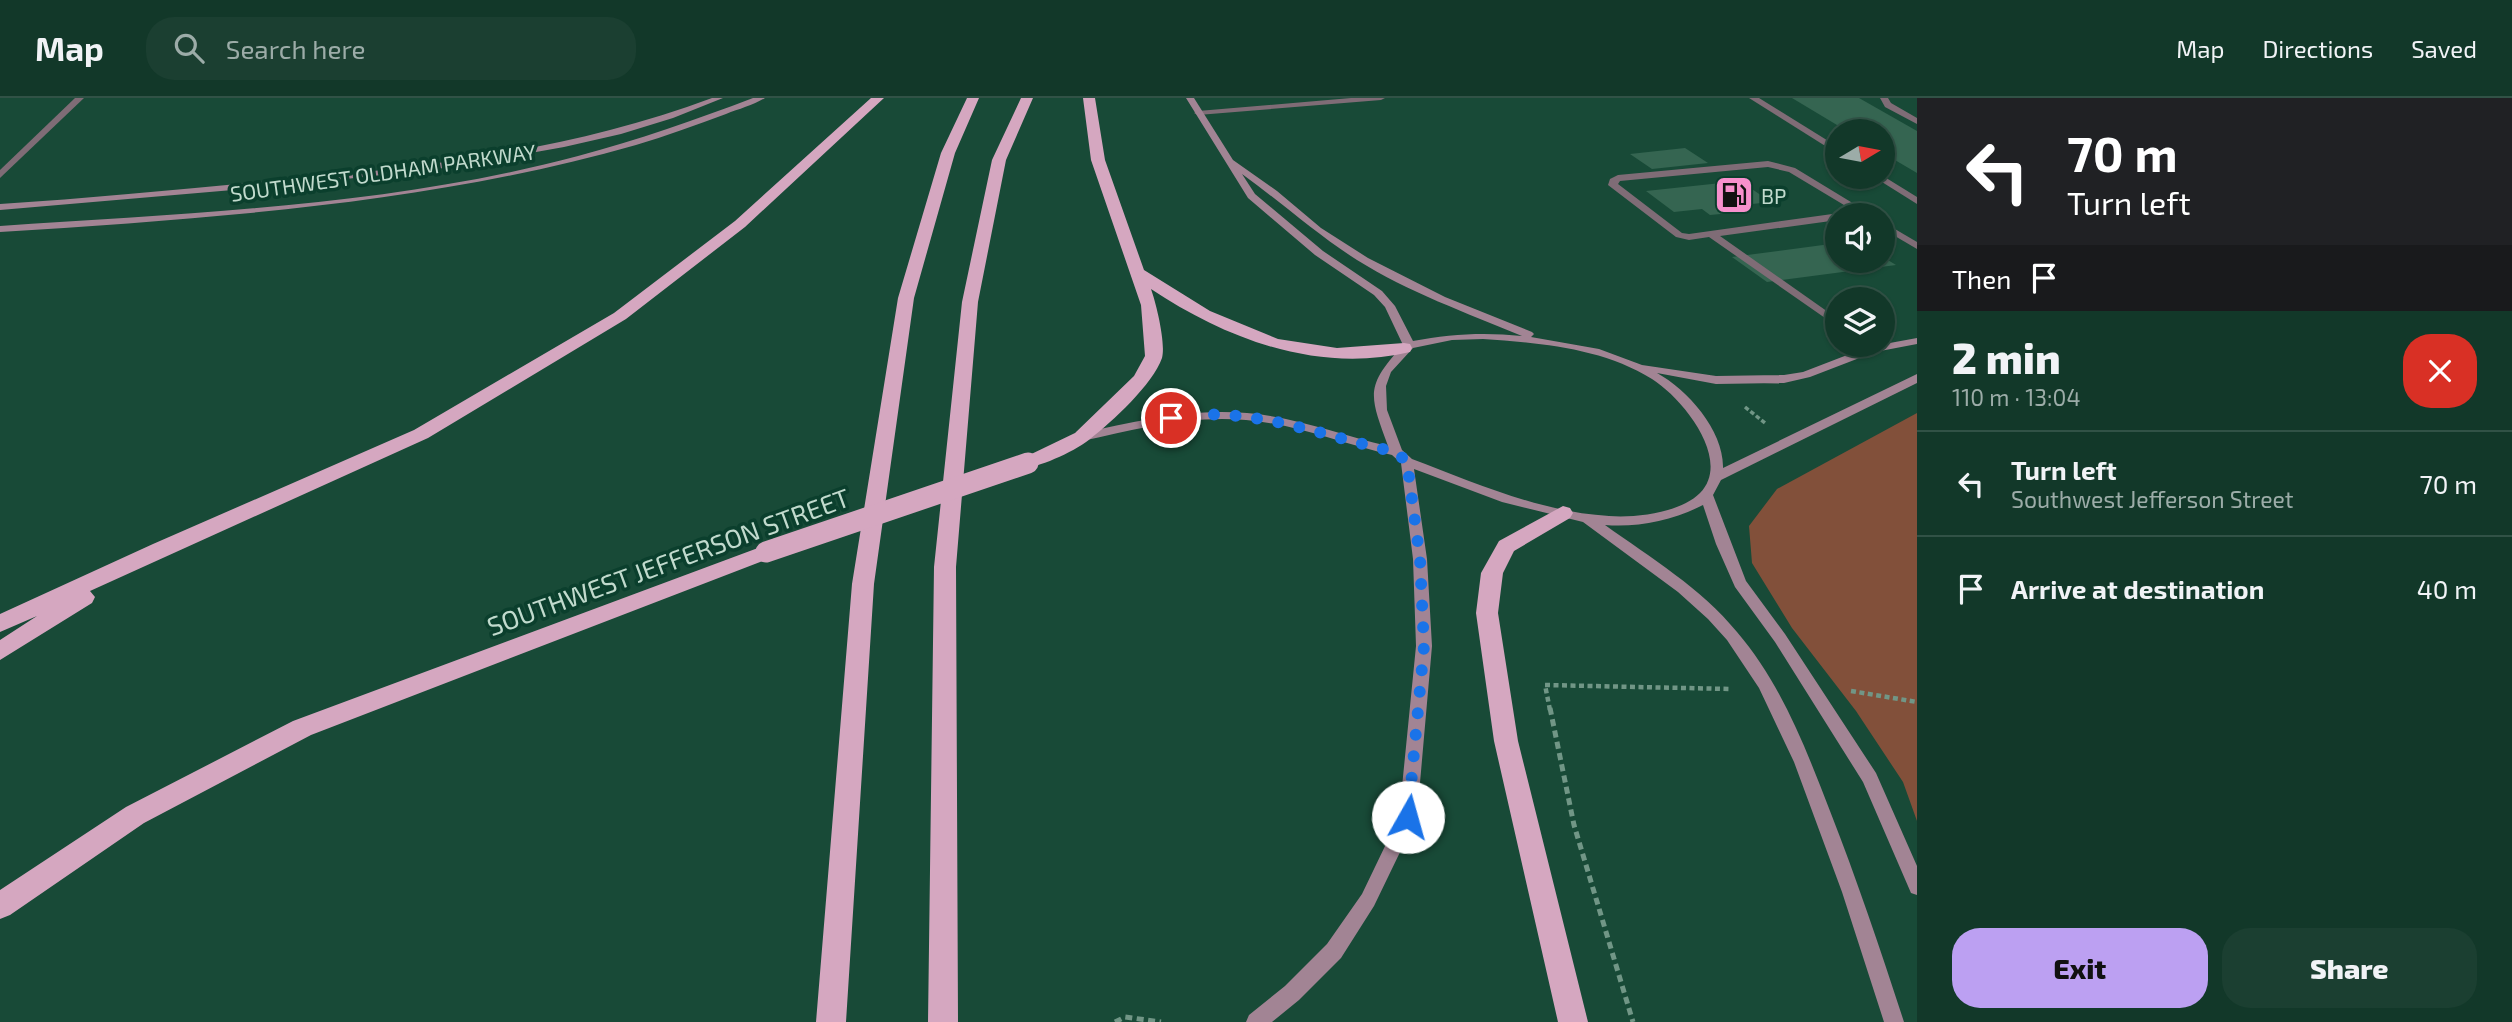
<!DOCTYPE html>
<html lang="en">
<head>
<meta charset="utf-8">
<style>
  body { margin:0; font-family:"Exo 2",sans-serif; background:#1b3f31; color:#f1f3f6; height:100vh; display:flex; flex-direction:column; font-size:26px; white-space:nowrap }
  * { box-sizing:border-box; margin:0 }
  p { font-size:23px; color:#9caca8 }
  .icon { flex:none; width:38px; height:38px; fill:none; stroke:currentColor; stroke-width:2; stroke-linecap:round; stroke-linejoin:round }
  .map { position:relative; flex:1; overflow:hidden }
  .drawer { display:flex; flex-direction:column; background:#123829; width:595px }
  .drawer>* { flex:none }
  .top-card { background:#202124; color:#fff; overflow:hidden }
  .needle { width:46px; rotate:80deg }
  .controls { position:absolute; left:1825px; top:21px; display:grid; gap:14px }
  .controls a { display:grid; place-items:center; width:70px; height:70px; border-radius:50%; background:#123829; box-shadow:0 2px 5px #0004,0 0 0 2px #315246; font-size:35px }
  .pin { position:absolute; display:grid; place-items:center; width:60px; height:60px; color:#fff; margin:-30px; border:4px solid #fff; border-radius:50%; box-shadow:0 2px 7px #0007 }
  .me { position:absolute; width:77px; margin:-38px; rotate:7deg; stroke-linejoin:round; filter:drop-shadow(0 0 5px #0008) }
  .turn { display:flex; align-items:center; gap:24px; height:147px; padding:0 35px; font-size:32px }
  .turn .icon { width:91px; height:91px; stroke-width:2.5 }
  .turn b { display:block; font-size:49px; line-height:60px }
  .then { display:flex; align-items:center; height:66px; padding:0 35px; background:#0003; gap:14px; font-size:26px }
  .round { display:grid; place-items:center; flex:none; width:74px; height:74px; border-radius:28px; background:#1b3f31 }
  .summary { display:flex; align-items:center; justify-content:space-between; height:119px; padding:0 35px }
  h1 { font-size:42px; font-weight:800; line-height:52px }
  .button { display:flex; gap:14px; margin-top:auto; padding:14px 35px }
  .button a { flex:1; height:80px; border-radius:28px; background:#bca0f2; color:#111; font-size:28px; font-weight:800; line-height:80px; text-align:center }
  .button a+a { background:#1b3f31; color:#f1f3f6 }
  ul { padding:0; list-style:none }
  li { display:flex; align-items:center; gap:21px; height:105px; padding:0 35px; border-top:2px solid #315246 }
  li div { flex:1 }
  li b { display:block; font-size:26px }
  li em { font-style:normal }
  header { display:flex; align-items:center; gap:42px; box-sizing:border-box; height:98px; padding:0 35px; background:#123829; border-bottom:2px solid #315246 }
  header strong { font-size:33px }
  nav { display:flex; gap:38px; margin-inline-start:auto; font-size:24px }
  .search { width:490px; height:63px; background:#1b3f31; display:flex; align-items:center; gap:18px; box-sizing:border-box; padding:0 24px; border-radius:28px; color:#9caca8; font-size:26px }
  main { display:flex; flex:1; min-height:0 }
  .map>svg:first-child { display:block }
  .green { fill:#82503a }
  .building { fill:#356551 }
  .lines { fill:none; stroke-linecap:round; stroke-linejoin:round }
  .path-far2 { stroke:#719686; stroke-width:3.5; stroke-dasharray:4.5 2.5; stroke-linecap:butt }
  .path-far1 { stroke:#719686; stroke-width:4.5; stroke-dasharray:5 3.5; stroke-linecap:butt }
  .path { stroke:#719686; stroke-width:5; stroke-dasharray:7 4.5; stroke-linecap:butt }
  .lane { fill:#7f6c76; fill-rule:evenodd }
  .street { fill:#7f6c76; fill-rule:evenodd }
  .secondary { fill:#a28494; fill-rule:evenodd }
  .highway { fill:#d5a7c0; fill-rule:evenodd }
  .highway-bridge { stroke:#d5a7c0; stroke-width:21 }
  .route { stroke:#1a73e8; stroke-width:12; stroke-dasharray:0 21.6 }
  .labels { text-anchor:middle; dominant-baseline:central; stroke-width:7; stroke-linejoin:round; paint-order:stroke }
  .far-street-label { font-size:21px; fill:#c1dacd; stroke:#0b3f2d }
  .far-poi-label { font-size:21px; fill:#c1dacd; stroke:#0b3f2d; text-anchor:start }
  .street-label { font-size:26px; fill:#c1dacd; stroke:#0b3f2d }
</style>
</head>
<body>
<header>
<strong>Map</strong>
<div class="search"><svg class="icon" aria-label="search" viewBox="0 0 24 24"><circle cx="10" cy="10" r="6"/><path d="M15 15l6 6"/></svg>Search here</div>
<nav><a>Map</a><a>Directions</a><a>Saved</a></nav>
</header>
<main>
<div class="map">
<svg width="1917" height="924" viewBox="0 0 1917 924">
  <rect width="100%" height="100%" fill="#184a37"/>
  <path class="green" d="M1917,315V723L1903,684L1856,613L1792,530L1752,465L1749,428L1777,391Z"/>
  <g class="building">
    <path d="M1792,0H1859L1917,33V75L1883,55V33H1847Z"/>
    <path d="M1685,50L1708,65L1652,71L1630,56Z"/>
    <path d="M1740,83L1771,104L1733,108L1742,114L1710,117L1702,111L1674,114L1646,93Z"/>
    <path d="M1838,145V163H1883V159L1896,167L1767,184L1732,159Z"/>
  </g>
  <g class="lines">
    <path class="path-far2" d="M1745,309L1765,325"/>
    <g class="path-far1">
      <path d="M1851,593L1917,604"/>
      <path d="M1550,612L1545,587L1730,591"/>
    </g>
    <g class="path">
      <path d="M1550,610L1574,727L1633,924"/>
      <path d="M1115,924L1125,919L1161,924"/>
    </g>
    <g class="lane">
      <path d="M1351,0H1385L1381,2L1198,17L1194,15L1198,13Z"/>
      <path d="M1749,0H1759L1838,49V56Z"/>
      <path d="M1880,0H1888L1891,5L1917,20V26L1885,9Z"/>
      <path d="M1768,63L1795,70L1869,115L1867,117H1838V122L1720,138L1838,221V229L1709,139L1689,142L1676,139L1608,87L1610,81L1618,77ZM1768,69L1789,74L1854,113L1689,136L1682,135L1618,86L1620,83Z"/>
      <path d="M1883,78L1917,99V106L1874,79Z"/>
      <path d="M1883,124L1917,144V151L1883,131Z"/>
    </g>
    <path class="street" d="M75,0H84L0,80V72Z"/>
    <g class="secondary">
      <path d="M712,0H723L673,20L621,36L564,49L453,69L292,87L0,112V106C94,100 187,91 280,82C427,69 573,52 712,0Z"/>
      <path d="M753,0H765C754,7 739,11 726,16C696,27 666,38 636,47C429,106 214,120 0,134V128C192,115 390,108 578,58C638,42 695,22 753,0Z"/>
      <path d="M1186,0H1194L1233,62L1277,93L1321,130L1368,160L1445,199L1532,234L1534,236L1531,239L1599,251L1642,267L1716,278L1784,277L1803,274L1868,249L1917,240V246L1875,254L1810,279L1784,285L1716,286L1657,275C1688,292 1724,333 1723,370L1917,276V285L1721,382L1713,397L1746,483L1785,536L1876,675L1917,768V797L1911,795L1863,684L1775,544L1735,489L1716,446L1703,407C1674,422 1637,430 1605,427C1651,460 1701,490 1737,534C1781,585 1806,651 1830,713C1857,782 1881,853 1904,924H1884L1842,794L1794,664L1759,590L1727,542L1708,521L1678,494L1583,424L1502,404L1414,371L1427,461L1432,548L1417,719L1374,808L1341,860L1299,902L1272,924H1246L1249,917L1285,888L1327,846L1362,796L1399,719L1416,548L1413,461L1401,365L1392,357C1343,346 1296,326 1246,322C1190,317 1136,331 1082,343L1076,339L1082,335C1136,323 1191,310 1247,315C1295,319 1341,337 1388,348C1369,296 1365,289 1403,247L1385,209L1374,197L1315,157L1248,100ZM1242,76C1281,104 1316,136 1357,162C1408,194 1467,215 1522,238C1484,234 1450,236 1413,243L1395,208L1382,193L1323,153L1255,96ZM1483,241C1540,245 1602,250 1652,281C1681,299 1733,361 1700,395C1680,415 1636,420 1609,418C1541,414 1475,385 1412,361L1402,352L1387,312L1386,288L1391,274L1413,250L1452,242Z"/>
    </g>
    <g class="highway">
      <path d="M871,0H884L745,129L626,221L428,340L90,493L95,499L92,505L0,562V542L37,518L0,534V516L153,446L414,332L614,215L735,123Z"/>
      <path d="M967,0H979L955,55L914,200L874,486L846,924H816L852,486L898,200L941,55Z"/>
      <path d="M1021,0H1033L1006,62L978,204L956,469L958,924H928L934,469L962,204L992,62Z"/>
      <path d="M1083,0H1095L1105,62L1144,172L1210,213L1278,241L1337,250L1404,245L1410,246L1412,250L1410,254C1318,276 1226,241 1151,191C1156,205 1166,245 1162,260C1153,286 1112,324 1090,341C1079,351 1034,373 1021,369L1018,365L1021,361L1075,335L1134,278L1145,258L1141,207L1091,62Z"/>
      <path d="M1563,408L1570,410L1573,415L1570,420L1514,453L1503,475L1498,515L1518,643L1588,924H1558L1494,643L1476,515L1481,475L1499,443Z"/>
      <path d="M766,447L773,449L776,454L773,459L311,637L144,725L10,817L0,821V792L126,709L293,623Z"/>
    </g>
    <path class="highway-bridge" d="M766,454L1028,365"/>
  </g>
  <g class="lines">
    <path class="route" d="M1171,320C1249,306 1321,338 1396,354L1407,364L1420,461L1424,548L1408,719"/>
  </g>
  <defs>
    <g id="fuel-square" transform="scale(2.0125)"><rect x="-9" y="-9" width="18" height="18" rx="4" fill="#f790cd" stroke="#0b3f2d"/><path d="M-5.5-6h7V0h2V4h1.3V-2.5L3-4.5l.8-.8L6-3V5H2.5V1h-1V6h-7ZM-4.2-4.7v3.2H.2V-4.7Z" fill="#111"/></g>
  </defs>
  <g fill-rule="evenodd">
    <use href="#fuel-square" x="1734" y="97"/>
  </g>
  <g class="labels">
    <g class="far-street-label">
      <text transform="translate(383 74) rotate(-8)">SOUTHWEST OLDHAM PARKWAY</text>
    </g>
    <g class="far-poi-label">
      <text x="1761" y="97">BP</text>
    </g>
    <g class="street-label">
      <text transform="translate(668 463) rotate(-20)">SOUTHWEST JEFFERSON STREET</text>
    </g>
  </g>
</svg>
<div class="controls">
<a><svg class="needle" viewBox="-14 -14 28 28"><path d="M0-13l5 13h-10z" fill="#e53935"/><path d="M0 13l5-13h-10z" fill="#9caca8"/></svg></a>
<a><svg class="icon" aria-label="sound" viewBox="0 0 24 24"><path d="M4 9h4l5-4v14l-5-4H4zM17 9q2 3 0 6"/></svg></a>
<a><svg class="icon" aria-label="layers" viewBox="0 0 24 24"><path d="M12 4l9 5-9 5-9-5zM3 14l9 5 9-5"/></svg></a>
</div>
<div class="pin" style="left:1171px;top:320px;background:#d93025"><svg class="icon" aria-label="arrive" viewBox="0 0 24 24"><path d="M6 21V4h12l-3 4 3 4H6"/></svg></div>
<svg class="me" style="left:1408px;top:719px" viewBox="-20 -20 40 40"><circle r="19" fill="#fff"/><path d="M0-13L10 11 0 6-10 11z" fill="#1a73e8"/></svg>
</div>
<section class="drawer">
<div class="top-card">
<div class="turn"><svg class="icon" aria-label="left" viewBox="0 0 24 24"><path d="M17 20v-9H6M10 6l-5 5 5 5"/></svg><div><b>70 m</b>Turn left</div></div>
<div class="then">Then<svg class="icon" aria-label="arrive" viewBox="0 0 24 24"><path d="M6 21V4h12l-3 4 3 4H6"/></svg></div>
</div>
<div class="summary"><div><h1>2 min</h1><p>110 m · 13:04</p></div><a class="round" style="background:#d93025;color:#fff"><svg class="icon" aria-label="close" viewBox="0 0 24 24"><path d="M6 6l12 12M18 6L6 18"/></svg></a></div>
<ul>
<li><svg class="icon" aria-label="left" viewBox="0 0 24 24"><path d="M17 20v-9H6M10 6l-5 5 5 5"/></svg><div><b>Turn left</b><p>Southwest Jefferson Street</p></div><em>70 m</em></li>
<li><svg class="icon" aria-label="arrive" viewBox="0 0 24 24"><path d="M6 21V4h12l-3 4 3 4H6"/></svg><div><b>Arrive at destination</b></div><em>40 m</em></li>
</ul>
<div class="button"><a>Exit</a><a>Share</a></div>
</section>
</main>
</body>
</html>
